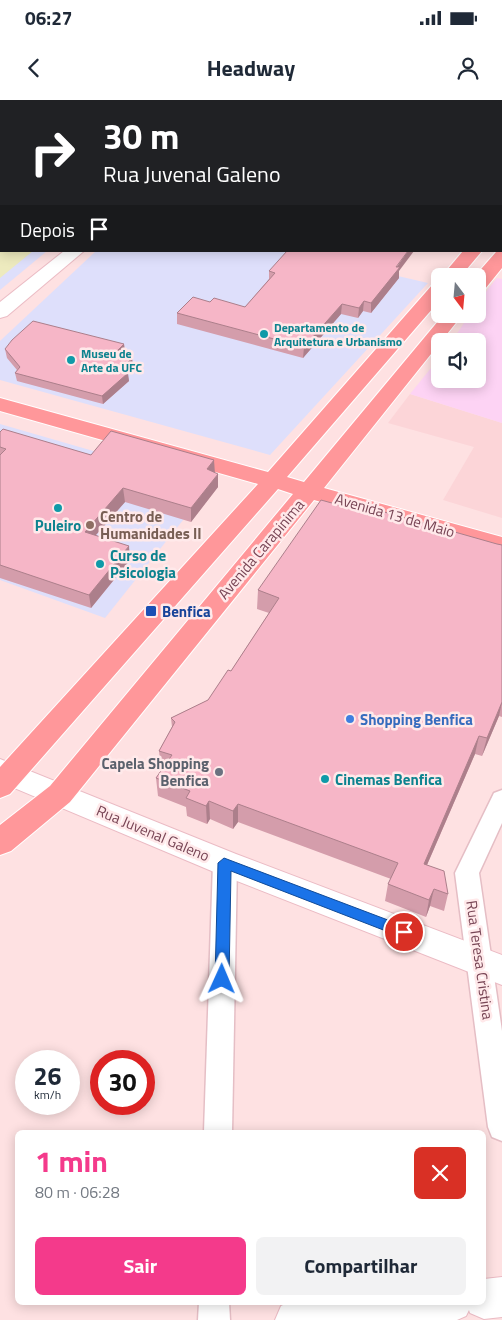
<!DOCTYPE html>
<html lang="pt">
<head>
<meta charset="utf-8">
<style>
  body { margin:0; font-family:"Titillium Web",sans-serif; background:#f2f2f3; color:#1f2937; height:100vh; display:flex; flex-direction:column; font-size:19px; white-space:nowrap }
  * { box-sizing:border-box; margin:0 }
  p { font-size:16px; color:#747a83 }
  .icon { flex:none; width:28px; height:28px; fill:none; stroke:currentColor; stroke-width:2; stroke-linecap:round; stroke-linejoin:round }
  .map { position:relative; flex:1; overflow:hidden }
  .panel { position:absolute; left:15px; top:1030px; width:471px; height:175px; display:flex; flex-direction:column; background:#fff; border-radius:8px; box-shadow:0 2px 12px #0003 }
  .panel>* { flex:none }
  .hud { position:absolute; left:0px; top:0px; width:502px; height:152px; box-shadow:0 2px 12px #0003; background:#202124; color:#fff; overflow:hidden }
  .needle { width:32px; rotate:164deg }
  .tools { position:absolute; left:431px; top:168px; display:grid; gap:10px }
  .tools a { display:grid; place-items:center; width:55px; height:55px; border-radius:8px; background:#fff; box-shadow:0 2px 12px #0003; font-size:25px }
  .speed { position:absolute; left:15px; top:950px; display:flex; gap:10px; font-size:25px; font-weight:700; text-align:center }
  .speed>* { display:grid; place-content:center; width:65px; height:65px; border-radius:50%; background:#fff; box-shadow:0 2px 12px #0003; line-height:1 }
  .speed small { font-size:12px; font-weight:400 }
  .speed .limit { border:8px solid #d22; background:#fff; color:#111 }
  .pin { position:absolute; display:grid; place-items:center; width:42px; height:42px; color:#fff; margin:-21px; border:2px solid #fff; border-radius:50%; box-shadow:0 1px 5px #0007 }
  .me { position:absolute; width:55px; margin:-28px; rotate:1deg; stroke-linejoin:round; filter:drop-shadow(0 0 4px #0008) }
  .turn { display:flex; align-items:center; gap:18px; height:105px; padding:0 20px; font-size:22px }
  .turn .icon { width:65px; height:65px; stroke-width:2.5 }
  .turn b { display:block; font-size:35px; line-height:42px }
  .then { display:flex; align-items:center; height:48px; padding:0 20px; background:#0003; gap:10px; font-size:19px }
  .round { display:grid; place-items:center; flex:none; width:52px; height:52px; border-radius:8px; background:#f2f2f3 }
  .head { display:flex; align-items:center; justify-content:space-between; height:85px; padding:0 20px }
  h1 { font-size:30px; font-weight:700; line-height:38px; color:#f43a8b }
  .button { display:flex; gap:10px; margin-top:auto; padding:10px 20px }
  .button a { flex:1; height:58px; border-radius:8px; background:#f43a8b; color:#fff; font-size:20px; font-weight:700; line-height:58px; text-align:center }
  .button a+a { background:#f2f2f3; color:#1f2937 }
  .status { display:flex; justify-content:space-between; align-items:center; height:35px; padding:0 25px; background:#fff; direction:ltr }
  .status svg { height:14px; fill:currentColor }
  header { display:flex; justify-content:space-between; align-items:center; height:65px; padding:0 20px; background:#fff; font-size:22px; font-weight:700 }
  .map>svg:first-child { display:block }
  .residential { fill:#fcd5d8 }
  .education { fill:#dedffb }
  .medical { fill:#fdd3f4 }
  .green { fill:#edeabe }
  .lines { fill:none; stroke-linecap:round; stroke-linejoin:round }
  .street-casing { stroke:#e5bec5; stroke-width:3 }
  .secondary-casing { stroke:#ebbbc4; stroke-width:2 }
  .primary-casing { stroke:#fff; stroke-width:2 }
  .street { fill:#fff; fill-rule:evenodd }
  .secondary { fill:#fff; fill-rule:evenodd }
  .primary { fill:#ff979a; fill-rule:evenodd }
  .wall { fill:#d49dab }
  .shaded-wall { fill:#ac7f8b }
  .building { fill:#f6b6c7; stroke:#ac7f8b }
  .route { fill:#1a73e8; stroke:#114b97 }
  .culture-dot { fill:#0f9aa8; stroke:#ffe9ea; stroke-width:2 }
  .education-dot { fill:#8d6e63; stroke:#ffe9ea; stroke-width:2 }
  .transit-dot { fill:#1a4fb4; stroke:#ffe9ea; stroke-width:2 }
  .shop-dot { fill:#3f7fe0; stroke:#ffe9ea; stroke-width:2 }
  .worship-dot { fill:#6b7280; stroke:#ffe9ea; stroke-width:2 }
  .labels { text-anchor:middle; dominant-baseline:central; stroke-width:5; stroke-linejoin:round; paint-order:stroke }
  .far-culture-label { font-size:12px; font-weight:bold; fill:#0d838f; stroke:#ffe9ea; text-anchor:start }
  .street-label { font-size:15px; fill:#784555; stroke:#ffe9ea }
  .education-label { font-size:15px; font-weight:bold; fill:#785e54; stroke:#ffe9ea; text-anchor:start }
  .culture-label { font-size:15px; font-weight:bold; fill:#0d838f; stroke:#ffe9ea; text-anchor:start }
  .transit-label { font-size:15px; font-weight:bold; fill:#164399; stroke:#ffe9ea; text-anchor:start }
  .shop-label { font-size:15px; font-weight:bold; fill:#366cbe; stroke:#ffe9ea; text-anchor:start }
  .worship-label { font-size:15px; font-weight:bold; fill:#5b616d; stroke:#ffe9ea; text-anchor:end }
</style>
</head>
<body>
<div class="status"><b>06:27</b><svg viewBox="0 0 49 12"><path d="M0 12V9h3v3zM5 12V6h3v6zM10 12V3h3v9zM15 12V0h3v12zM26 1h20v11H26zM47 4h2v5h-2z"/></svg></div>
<header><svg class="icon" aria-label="back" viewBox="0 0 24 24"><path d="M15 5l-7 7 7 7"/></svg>Headway<svg class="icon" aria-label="person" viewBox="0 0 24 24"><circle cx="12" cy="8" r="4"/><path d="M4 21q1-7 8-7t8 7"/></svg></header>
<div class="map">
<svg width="502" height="1220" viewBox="0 0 502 1220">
  <rect width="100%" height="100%" fill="#fee1e2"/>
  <path class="residential" d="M410,294L502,323V418L443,400L474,347L388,323Z"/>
  <g class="education">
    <path d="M0,92L1,151H47L0,190Z"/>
    <path d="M96,151H290L428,183L270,355L0,280V241Z"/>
    <path d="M0,324L211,385L105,518L0,480Z"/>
  </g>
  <path class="medical" d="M497,178L502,179V323L410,294L440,257V279H478V241H452L470,214H478V202Z"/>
  <path class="green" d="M0,120L1,151H33L0,178Z"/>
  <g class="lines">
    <g class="street-casing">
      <g id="street">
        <rect x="0" y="81" width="1" height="9"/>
        <path d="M502,690V723L479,773L502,931V1041L492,1037L488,1027L455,773L494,693Z"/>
        <path d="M225,753L233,756L237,763L232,1032H204L213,763L217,756Z"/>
        <path d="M199,1202H229L230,1220H198Z"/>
      </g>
    </g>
    <g class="secondary-casing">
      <g id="secondary">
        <rect x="133" y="0" width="20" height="1"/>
        <rect x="501" y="70" width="1" height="10"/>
        <path d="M64,151H84L7,216L0,218V202Z"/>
        <path d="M0,659L236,754L502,855V885L214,772L0,682Z"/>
        <path d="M502,1177V1217L484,1219L470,1213L469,1210L466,1216L457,1220H275L281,1206L289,1202H484V1179Z"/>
      </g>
    </g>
    <g class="primary-casing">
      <g id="primary">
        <path d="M502,111V122H501V111Z"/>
        <path d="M463,151H482L461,176H442Z"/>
        <path d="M502,151V168L485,189L478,190V176H475L496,152Z"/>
        <path d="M440,182V200L287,377L304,382L444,214H463L324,388L502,437V453L314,400L70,702L11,751L0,755V725L50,686L293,394L278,389L10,694L0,698V667L258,384L0,311V298L268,372L433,184Z"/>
      </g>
    </g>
    <use href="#street" class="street"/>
    <use href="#secondary" class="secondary"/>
    <use href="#primary" class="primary"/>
  </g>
  <g class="wall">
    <path d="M269,171H399V178L371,213L363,211L358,218L341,214L303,258L177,224V213L210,202L245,207L269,179Z"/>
    <path d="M124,244L125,253L123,254L132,258L133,266L127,272L129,281L103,304L17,281L15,273L17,270L7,258L5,249Z"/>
    <path d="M0,332L91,355L214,372L218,387L191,422L125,402L96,435L130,460L91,508L0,478Z"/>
    <path d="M339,405L497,444L502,445V617L499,616L482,656L475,654L427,765L448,794L444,811L430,806L426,817L385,801L388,784L391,779L238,722L233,729L210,719L207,724L187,716L186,707L158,696L156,678L162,669H161L159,651L172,627L171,618L208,600L231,571L269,513L257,509L258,490Z"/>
  </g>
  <g class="shaded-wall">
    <path d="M408,151H414L399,171V178L371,213V203Z"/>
    <path d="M364,201L363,211L358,218L359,208Z"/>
    <path d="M342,204L341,214L303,258L304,247Z"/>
    <path d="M124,244L125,253L117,260L116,252Z"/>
    <path d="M132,258L133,266L121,279L128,273L129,281L103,304L102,296L120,270Z"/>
    <path d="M214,360L215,374L207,369Z"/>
    <path d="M218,374V387L191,422V408Z"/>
    <path d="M123,388L125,402L87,445L85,432Z"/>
    <path d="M129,446L130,460L91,508L89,495Z"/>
    <path d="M502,602L499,616L482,656L487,638Z"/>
    <path d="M479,636L475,654L420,781L424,764Z"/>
    <path d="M209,701L210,719L207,724L206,706Z"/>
    <path d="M238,704V722L233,729V711Z"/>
    <path d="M434,789L430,806L426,817L429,800Z"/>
  </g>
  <g class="building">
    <path d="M287,151H408L396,167H400L371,203L364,201L359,208L342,204L304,247L177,213L193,197L210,202L214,198L245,207L275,173L269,171Z"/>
    <path d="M33,221L124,244L116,252L132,258L120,270L128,273L102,296L15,273L20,267L5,249L12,240Z"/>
    <path d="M3,329L91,355L111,331L214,360L207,369L218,374L191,408L123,388L85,432L129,446L89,495L0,465V355L6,349L0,347V332Z"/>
    <path d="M321,400L339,405L342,400L497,444L502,445V602L487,638L479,636L424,764L444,771L448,794L434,789L429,800L388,784L398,763L238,704L233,711L209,701L206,706L186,698L190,691L156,678L172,655L159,651L175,622L171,618L208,600L228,570L231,571L279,498L258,490Z"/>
  </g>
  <path class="route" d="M224,758L409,828L411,832L409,836L404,838L231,771L229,879L227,883L222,885L217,883L215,879L218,763Z"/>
  <g class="culture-dot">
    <circle cx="264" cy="234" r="5"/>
    <circle cx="71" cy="260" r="5"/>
    <circle cx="58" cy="408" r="5"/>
    <circle cx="100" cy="464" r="5"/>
    <circle cx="325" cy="679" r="5"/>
  </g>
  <circle class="education-dot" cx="90" cy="425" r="5"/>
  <rect class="transit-dot" x="145" y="505" width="12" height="12" rx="2.5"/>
  <circle class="shop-dot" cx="350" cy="619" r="5"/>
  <circle class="worship-dot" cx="219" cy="672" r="5"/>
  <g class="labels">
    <g class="far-culture-label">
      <text x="274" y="227">Departamento de<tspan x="274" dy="14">Arquitetura e Urbanismo</tspan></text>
      <text x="81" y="253">Museu de<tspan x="81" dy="14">Arte da UFC</tspan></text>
    </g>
    <g class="street-label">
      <text transform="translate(395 415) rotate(16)">Avenida 13 de Maio</text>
      <text transform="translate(261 449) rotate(-50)">Avenida Carapinima</text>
      <text transform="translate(153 733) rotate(23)">Rua Juvenal Galeno</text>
      <text transform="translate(480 860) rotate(82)">Rua Teresa Cristina</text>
    </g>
    <g class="education-label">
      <text x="100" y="416">Centro de<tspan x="100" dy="17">Humanidades II</tspan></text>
    </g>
    <g class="culture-label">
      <text x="58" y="425" text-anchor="middle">Puleiro</text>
      <text x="110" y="455">Curso de<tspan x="110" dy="17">Psicologia</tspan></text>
      <text x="335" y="679">Cinemas Benfica</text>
    </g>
    <g class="transit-label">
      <text x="162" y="511">Benfica</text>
    </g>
    <g class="shop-label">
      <text x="360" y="619">Shopping Benfica</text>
    </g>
    <g class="worship-label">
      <text x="209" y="663">Capela Shopping<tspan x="209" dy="17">Benfica</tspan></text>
    </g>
  </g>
</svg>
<div class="tools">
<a><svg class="needle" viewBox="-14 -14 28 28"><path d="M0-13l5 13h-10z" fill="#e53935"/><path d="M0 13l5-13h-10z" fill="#747a83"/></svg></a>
<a><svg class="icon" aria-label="sound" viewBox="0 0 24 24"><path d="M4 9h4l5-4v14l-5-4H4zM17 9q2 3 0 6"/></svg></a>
</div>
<div class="speed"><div>26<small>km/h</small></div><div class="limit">30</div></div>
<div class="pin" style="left:404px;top:832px;background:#d93025"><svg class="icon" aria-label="arrive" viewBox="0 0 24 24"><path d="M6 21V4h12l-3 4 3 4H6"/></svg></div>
<svg class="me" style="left:222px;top:879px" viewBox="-20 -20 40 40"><path d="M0-17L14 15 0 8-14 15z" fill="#1a73e8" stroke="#fff" stroke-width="4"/></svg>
<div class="hud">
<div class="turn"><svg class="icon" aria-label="right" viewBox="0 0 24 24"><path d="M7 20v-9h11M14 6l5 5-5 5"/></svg><div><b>30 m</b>Rua Juvenal Galeno</div></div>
<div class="then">Depois<svg class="icon" aria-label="arrive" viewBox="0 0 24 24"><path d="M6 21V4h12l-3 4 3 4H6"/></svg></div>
</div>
<section class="panel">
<div class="head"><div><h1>1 min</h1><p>80 m · 06:28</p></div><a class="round" style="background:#d93025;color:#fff"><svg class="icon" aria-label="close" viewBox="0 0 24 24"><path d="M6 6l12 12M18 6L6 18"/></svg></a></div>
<div class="button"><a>Sair</a><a>Compartilhar</a></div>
</section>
</div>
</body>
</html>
